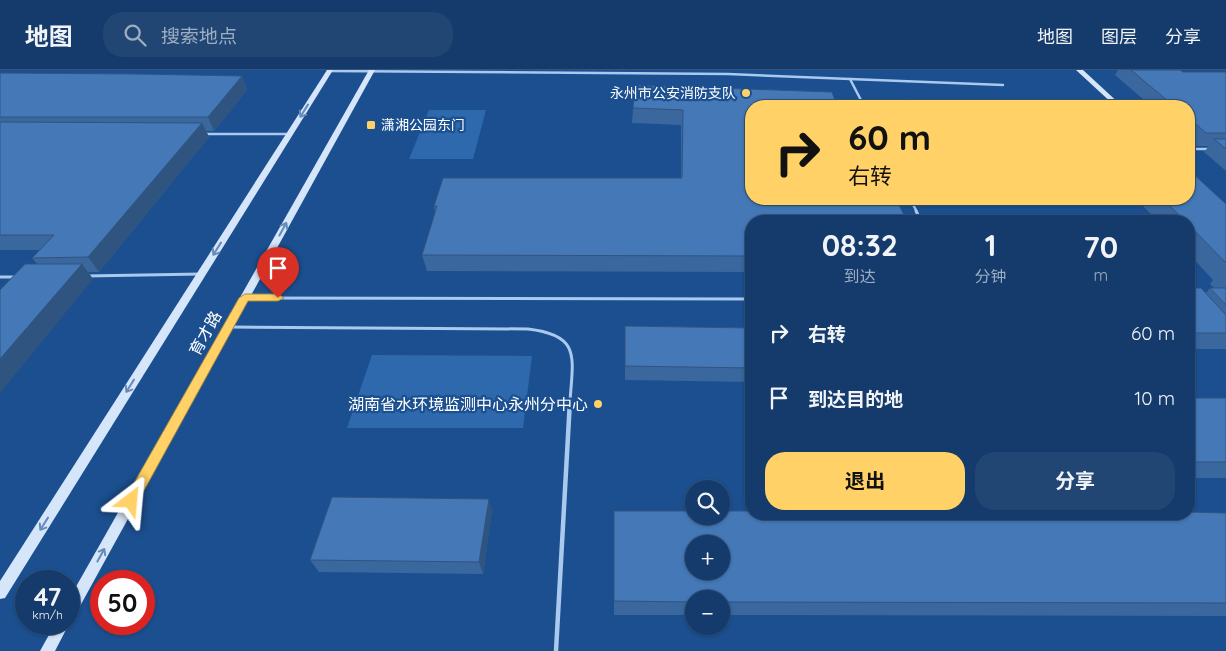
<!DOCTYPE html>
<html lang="zh">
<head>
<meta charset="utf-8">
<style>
  body { margin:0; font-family:Quicksand,"Noto Sans SC",sans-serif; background:#214673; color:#f1f3f6; height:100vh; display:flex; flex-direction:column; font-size:19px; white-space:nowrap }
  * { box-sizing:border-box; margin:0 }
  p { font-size:16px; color:#9dadc1 }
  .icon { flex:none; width:28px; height:28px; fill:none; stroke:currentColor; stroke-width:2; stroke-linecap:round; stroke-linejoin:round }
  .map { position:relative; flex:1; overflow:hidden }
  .details { position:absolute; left:745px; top:145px; width:450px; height:305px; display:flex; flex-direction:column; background:#143b6b; border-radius:20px; box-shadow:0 1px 4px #0004,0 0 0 1px #33557e }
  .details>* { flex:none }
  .hud { position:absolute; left:745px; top:30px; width:450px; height:105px; border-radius:20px; box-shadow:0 1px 4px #0004,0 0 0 1px #33557e; background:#ffd166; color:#111; overflow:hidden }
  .tools { position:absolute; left:685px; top:410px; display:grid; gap:10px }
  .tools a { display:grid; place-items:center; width:45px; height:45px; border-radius:50%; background:#143b6b; box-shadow:0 1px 4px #0004,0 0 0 1px #33557e; font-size:25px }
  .speed { position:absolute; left:15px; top:500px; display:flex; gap:10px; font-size:25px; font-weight:700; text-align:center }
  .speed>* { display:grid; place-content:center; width:65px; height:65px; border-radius:50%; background:#143b6b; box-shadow:0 1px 4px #0004,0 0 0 1px #33557e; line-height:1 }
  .speed small { font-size:12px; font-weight:400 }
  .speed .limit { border:8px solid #d22; background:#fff; color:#111 }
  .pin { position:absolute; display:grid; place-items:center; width:42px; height:42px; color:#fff; margin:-51px -21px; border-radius:50% 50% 50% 0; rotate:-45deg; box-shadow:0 0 5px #0007 }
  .pin .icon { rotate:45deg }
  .me { position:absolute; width:55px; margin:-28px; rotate:29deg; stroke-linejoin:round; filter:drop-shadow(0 0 4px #0008) }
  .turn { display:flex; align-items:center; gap:18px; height:105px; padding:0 20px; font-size:22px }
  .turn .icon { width:65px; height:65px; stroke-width:2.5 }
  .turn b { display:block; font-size:35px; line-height:42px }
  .eta { display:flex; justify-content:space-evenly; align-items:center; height:85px; text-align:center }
  .eta b { font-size:30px; font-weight:700; line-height:35px }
  .primary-button { display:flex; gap:10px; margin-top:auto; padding:10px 20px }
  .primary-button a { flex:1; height:58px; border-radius:20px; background:#ffd166; color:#111; font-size:20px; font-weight:700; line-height:58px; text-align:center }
  .primary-button a+a { background:#214673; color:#f1f3f6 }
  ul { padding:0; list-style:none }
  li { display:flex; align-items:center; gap:15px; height:65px; padding:0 20px }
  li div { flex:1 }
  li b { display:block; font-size:19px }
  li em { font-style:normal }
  header { display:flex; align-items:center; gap:30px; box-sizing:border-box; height:70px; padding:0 25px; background:#143b6b; border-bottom:1px solid #33557e }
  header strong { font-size:24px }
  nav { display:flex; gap:28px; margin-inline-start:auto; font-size:18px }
  .search { width:350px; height:45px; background:#214673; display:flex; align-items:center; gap:12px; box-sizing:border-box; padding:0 18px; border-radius:20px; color:#9dadc1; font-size:19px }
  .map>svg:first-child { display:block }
  .green { fill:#2e69ad }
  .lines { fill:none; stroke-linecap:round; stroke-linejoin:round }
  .lane-far2 { stroke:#a9c9ee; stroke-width:2.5 }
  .lane-far1 { stroke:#a9c9ee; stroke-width:3 }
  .lane { stroke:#a9c9ee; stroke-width:4.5 }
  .secondary { fill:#d6e6fa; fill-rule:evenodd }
  .wall { fill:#3a679d }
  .shaded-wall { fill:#305480 }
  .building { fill:#4478b7; stroke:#305480; fill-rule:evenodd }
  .oneway { stroke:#668bba }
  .route { fill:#ffd166; stroke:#a68842 }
  .poi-dot { fill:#ffd166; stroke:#1b4f8f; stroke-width:2 }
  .labels { text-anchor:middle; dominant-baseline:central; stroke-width:4.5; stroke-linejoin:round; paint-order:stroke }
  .far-poi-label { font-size:14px; fill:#fff; stroke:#1b4f8f; text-anchor:end }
  .street-label { font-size:16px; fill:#fff; stroke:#1b4f8f }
  .poi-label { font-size:16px; fill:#fff; stroke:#1b4f8f; text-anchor:end }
</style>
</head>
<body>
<header>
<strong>地图</strong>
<div class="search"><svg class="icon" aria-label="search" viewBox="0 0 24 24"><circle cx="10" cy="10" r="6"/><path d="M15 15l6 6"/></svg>搜索地点</div>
<nav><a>地图</a><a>图层</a><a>分享</a></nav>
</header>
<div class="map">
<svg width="1226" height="581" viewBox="0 0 1226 581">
  <rect width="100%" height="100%" fill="#1b4f8f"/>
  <g class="green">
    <path d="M429,40H486L473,89H409Z"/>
    <path d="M372,285L532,286L523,358H347Z"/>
  </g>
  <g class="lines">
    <g class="lane-far2">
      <path d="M329,1L728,4L850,9L864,36"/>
      <path d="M850,9L1003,15"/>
      <path d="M205,64H289"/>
      <path d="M1189,79H1211"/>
      <path d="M910,129L917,142"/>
    </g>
    <g class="lane-far1">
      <path d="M916,141L921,151"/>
      <path d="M86,206L201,204"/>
      <path d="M0,207H16"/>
      <path d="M247,228L751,229"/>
      <path d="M231,257L528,259C581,265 573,287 570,331"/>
    </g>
    <path class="lane" d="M556,581L570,330"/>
    <g class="secondary">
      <path d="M327,0H333L5,528L0,529V511Z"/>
      <path d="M369,0H375L74,547L69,549V529Z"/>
      <path d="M1076,0H1083L1122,36H1115Z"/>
      <path d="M55,554H69L55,581H40Z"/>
    </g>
  </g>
  <g class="wall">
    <path d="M1118,0H1180L1183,2H1226V101L1204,82L1209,76H1197L1189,69V36H1151L1115,5Z"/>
    <path d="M0,3L242,6L247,20L214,61H206L209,67L99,202H88L93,209L37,194L32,188L40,180H0Z"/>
    <path d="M832,22L751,151V202L427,201L422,185L435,143L434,136L681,108V55L632,53L633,38Z"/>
    <path d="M904,29L1092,36H901Z"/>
    <path d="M1136,129H1189L1226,134V279H1189V218L1206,223L1210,218H1214L1210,214L1213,210L1189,184V151H1158Z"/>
    <path d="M625,256L751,258V312L625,310Z"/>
    <rect x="1189" y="328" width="37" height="80"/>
    <path d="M492,441L483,504L319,502L310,490Z"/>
    <path d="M614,441L1226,443V546L721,545V529H694V545H614Z"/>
  </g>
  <g class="shaded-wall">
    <path d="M242,6L247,20L214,61L208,47Z"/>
    <path d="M202,53L209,67L99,202L88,187Z"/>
    <path d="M82,194L93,209L0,323V289Z"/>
    <path d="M489,429L492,441L483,504L479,492Z"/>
  </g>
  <g class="building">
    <path d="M1131,0H1180L1183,2H1226V63H1206L1189,48V36H1174Z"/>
    <path d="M0,3L137,4L242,6L208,47H0Z"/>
    <path d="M635,15L832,22L837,36H751V129H896L907,151H751V186L422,185L437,136H434L443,108H682L683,40L633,38Z"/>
    <path d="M904,29L1091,35L1092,36H907Z"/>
    <path d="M0,52L202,53L88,187L32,188L54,165H0Z"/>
    <path d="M1214,69H1226V79Z"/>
    <path d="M1189,100L1226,134V193L1189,155V151H1185L1163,129H1189Z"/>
    <path d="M25,194H82L0,289V220Z"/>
    <path d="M1189,218H1201L1226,245V263H1189Z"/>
    <path d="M1210,218H1226V235Z"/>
    <path d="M625,256L751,258V298L625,296Z"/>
    <rect x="1189" y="328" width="37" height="64"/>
    <path d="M332,427L489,429L479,492L310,490Z"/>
    <path d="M614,441H694V446H721V441H751V444H1189V442L1226,443V533L721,532V529H694V532L614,531ZM694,474H721V501H694Z"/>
  </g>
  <defs><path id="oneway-shaft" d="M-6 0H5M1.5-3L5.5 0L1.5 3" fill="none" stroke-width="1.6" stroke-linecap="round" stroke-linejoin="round" transform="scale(1.25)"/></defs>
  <g class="oneway">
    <use href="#oneway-shaft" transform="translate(304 41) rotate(122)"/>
    <use href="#oneway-shaft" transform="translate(283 159) rotate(-61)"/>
    <use href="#oneway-shaft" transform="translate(217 179) rotate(122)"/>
    <use href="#oneway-shaft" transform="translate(130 316) rotate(122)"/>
    <use href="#oneway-shaft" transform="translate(44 454) rotate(122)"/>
    <use href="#oneway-shaft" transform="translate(101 485) rotate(-61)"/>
  </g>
  <path class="route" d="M245,224H278L284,228L278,231H248L136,435L131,437L126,435L124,431L126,427L239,228Z"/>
  <g class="poi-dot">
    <circle cx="746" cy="23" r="5"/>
    <rect x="366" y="50" width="10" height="10" rx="2.5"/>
    <circle cx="598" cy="334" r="5"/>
  </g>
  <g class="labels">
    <g class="far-poi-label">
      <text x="736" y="23">永州市公安消防支队</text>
      <text x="381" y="55" text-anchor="start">潇湘公园东门</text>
    </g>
    <g class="street-label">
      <text transform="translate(205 263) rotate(-61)">育才路</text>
    </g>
    <g class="poi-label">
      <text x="588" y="334">湖南省水环境监测中心永州分中心</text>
    </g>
  </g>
</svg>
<div class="tools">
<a><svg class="icon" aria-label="search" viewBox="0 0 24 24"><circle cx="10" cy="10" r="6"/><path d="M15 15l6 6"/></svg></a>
<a>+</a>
<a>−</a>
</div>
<div class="speed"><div>47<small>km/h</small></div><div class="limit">50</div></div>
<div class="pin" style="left:278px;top:228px;background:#d93025"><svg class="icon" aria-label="arrive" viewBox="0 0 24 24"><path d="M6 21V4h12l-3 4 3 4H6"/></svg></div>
<svg class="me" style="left:131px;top:431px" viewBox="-20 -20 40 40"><path d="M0-17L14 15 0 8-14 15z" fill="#ffd166" stroke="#fff" stroke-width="4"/></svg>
<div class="hud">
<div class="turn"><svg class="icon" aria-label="right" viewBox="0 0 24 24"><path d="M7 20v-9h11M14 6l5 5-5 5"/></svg><div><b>60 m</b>右转</div></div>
</div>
<section class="details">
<div class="eta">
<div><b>08:32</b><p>到达</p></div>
<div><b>1</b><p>分钟</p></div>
<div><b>70</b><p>m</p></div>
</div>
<ul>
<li><svg class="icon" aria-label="right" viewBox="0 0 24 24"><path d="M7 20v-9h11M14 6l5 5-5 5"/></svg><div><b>右转</b></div><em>60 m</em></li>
<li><svg class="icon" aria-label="arrive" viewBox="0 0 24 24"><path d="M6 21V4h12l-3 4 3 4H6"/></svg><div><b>到达目的地</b></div><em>10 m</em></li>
</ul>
<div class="primary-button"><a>退出</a><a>分享</a></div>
</section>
</div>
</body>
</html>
